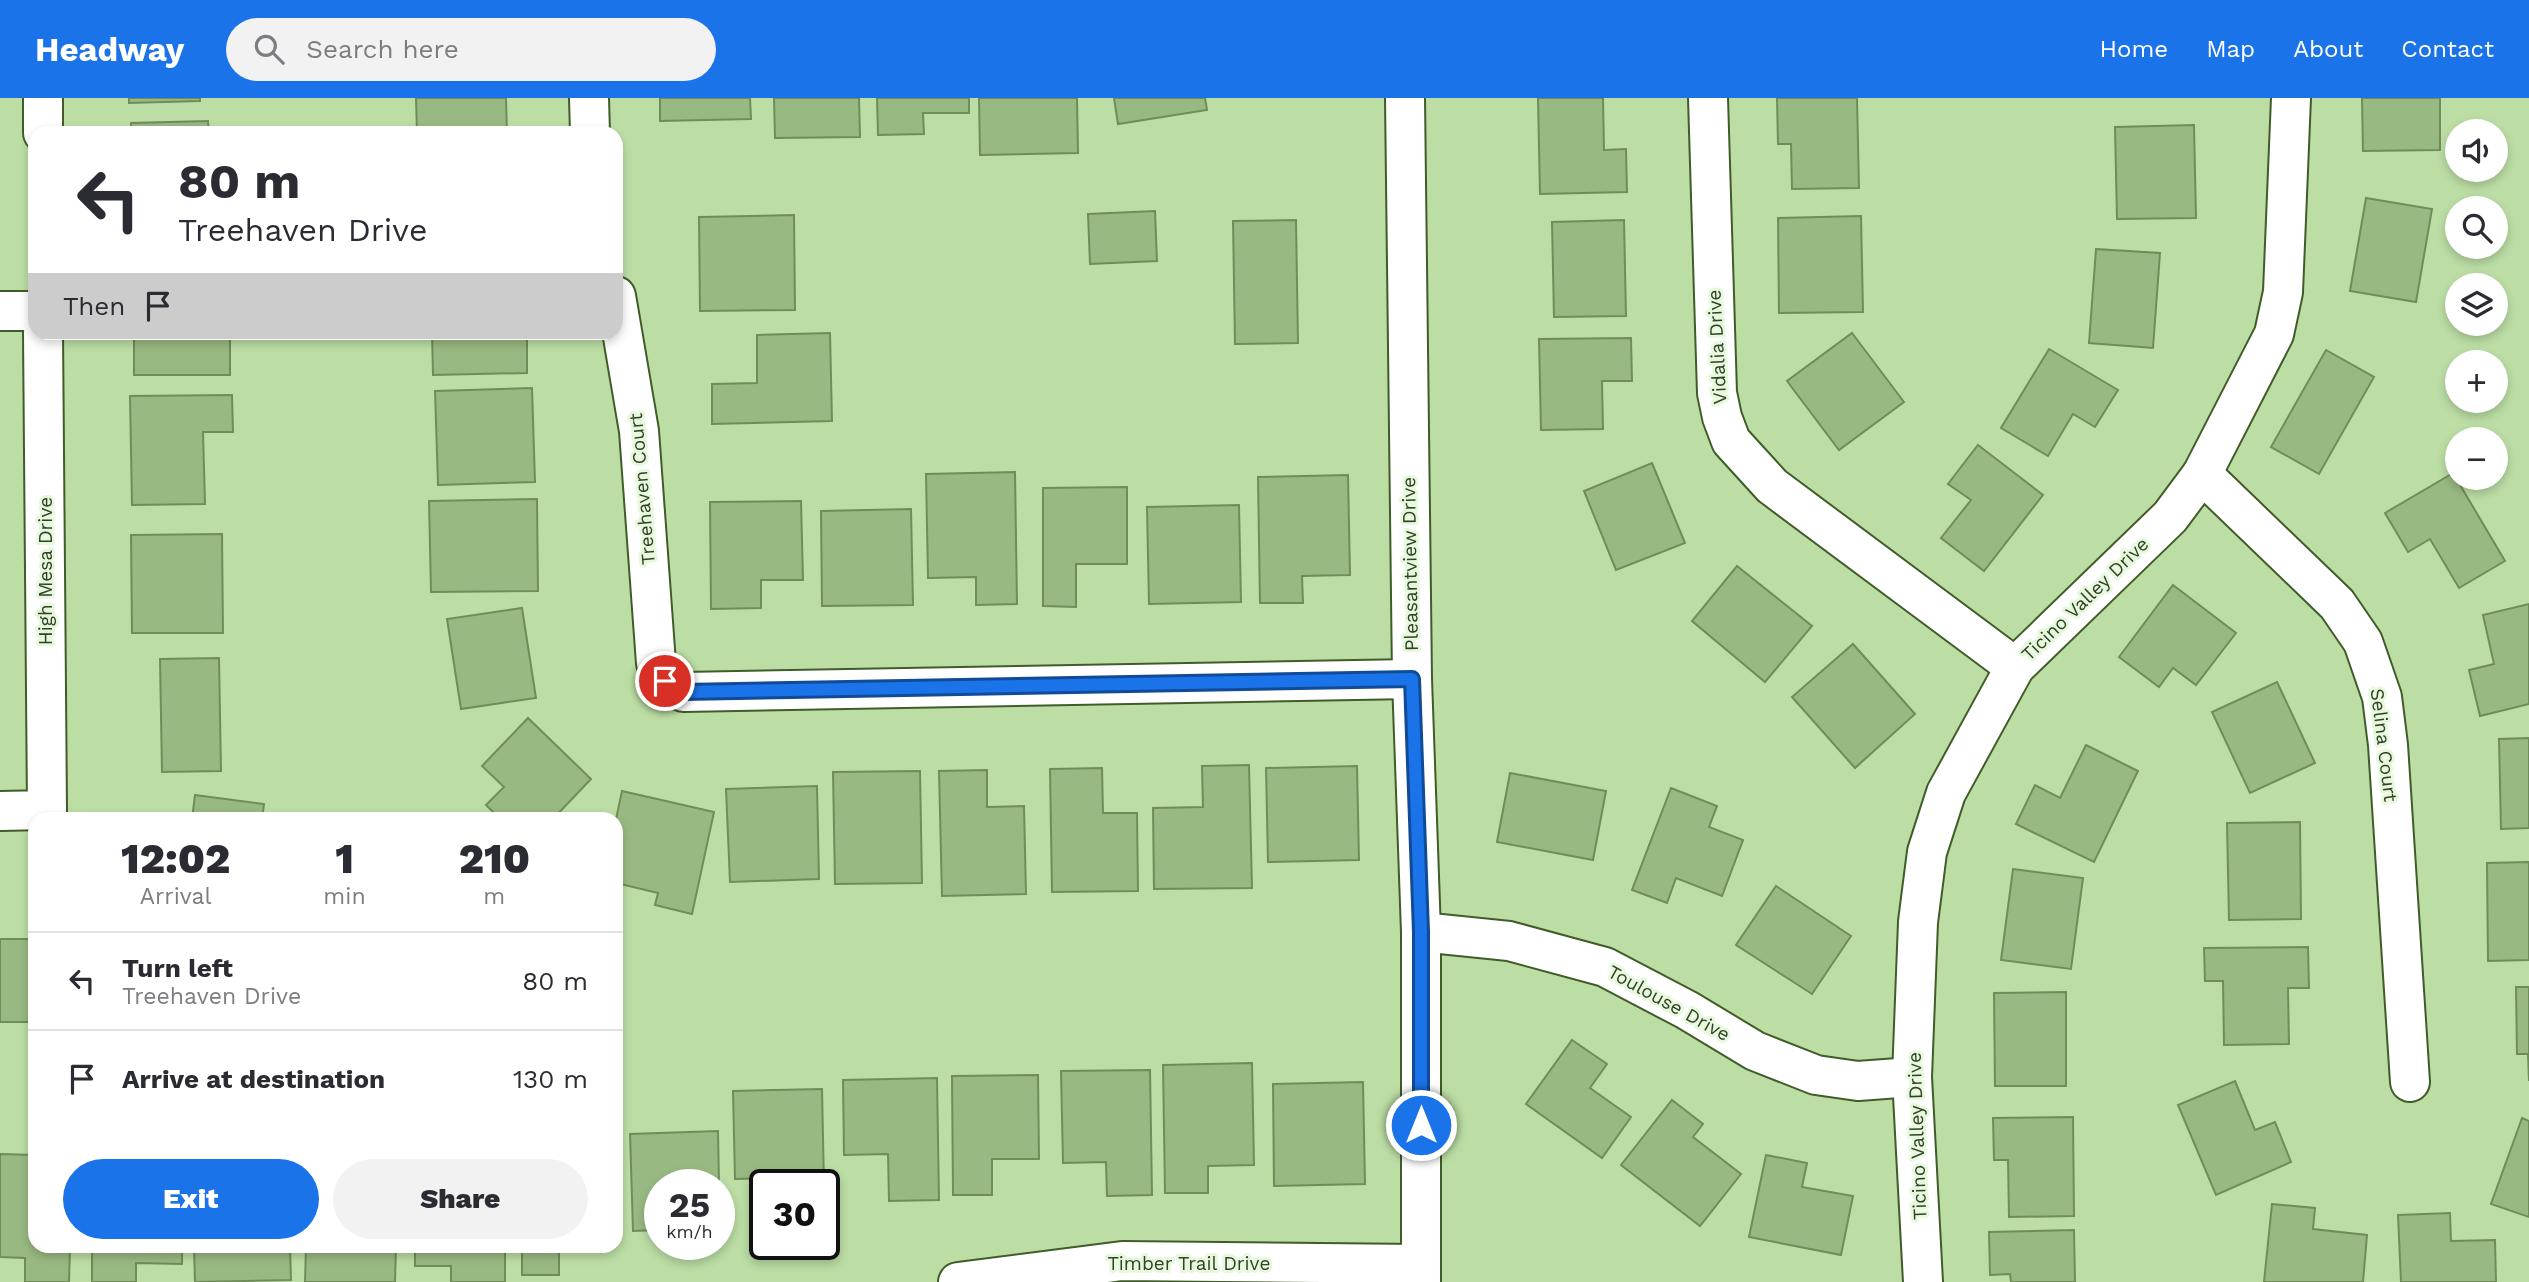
<!DOCTYPE html>
<html lang="en">
<head>
<meta charset="utf-8">
<style>
  body { margin:0; font-family:"Work Sans",sans-serif; background:#f2f2f3; color:#2b2b33; height:100vh; display:flex; flex-direction:column; font-size:26px; white-space:nowrap }
  * { box-sizing:border-box; margin:0 }
  p { font-size:23px; color:#7c7c81 }
  .icon { flex:none; width:38px; height:38px; fill:none; stroke:currentColor; stroke-width:2; stroke-linecap:round; stroke-linejoin:round }
  .map { position:relative; flex:1; overflow:hidden }
  .sheet { position:absolute; left:28px; top:714px; width:595px; height:441px; display:flex; flex-direction:column; background:#fff; border-radius:21px; box-shadow:0 4px 10px #0003 }
  .sheet>* { flex:none }
  .banner { position:absolute; left:28px; top:28px; width:595px; height:214px; border-radius:21px; box-shadow:0 4px 10px #0003; background:#fff; color:#2b2b33; overflow:hidden }
  .fabs { position:absolute; left:2445px; top:21px; display:grid; gap:14px }
  .fabs a { display:grid; place-items:center; width:63px; height:63px; border-radius:50%; background:#fff; box-shadow:0 4px 10px #0003; font-size:35px }
  .speed { position:absolute; left:644px; top:1071px; display:flex; gap:14px; font-size:35px; font-weight:700; text-align:center }
  .speed>* { display:grid; place-content:center; width:91px; height:91px; border-radius:50%; background:#fff; box-shadow:0 4px 10px #0003; line-height:1 }
  .speed small { font-size:18px; font-weight:400 }
  .speed .limit { border:4px solid #111; border-radius:10px; background:#fff; color:#111 }
  .pin { position:absolute; display:grid; place-items:center; width:60px; height:60px; color:#fff; margin:-30px; border:4px solid #fff; border-radius:50%; box-shadow:0 2px 7px #0007 }
  .me { position:absolute; width:77px; margin:-38px; rotate:0deg; stroke-linejoin:round; filter:drop-shadow(0 0 5px #0008) }
  .turn { display:flex; align-items:center; gap:24px; height:147px; padding:0 35px; font-size:32px }
  .turn .icon { width:91px; height:91px; stroke-width:2.5 }
  .turn b { display:block; font-size:49px; line-height:60px }
  .then { display:flex; align-items:center; height:66px; padding:0 35px; background:#0003; gap:14px; font-size:26px }
  .eta { display:flex; justify-content:space-evenly; align-items:center; height:119px; text-align:center }
  .eta b { font-size:42px; font-weight:800; line-height:49px }
  .primary-button { display:flex; gap:14px; margin-top:auto; padding:14px 35px }
  .primary-button a { flex:1; height:80px; border-radius:42px; background:#1a73e8; color:#fff; font-size:28px; font-weight:800; line-height:80px; text-align:center }
  .primary-button a+a { background:#f2f2f3; color:#2b2b33 }
  ul { padding:0; list-style:none }
  li { display:flex; align-items:center; gap:21px; height:98px; padding:0 35px; border-top:2px solid #e1e1e2 }
  li div { flex:1 }
  li b { display:block; font-size:26px }
  li em { font-style:normal }
  header { display:flex; align-items:center; gap:42px; box-sizing:border-box; height:98px; padding:0 35px; background:#1a73e8; color:#fff }
  header strong { font-size:33px }
  nav { display:flex; gap:38px; margin-inline-start:auto; font-size:24px }
  .search { width:490px; height:63px; background:#f2f2f3; display:flex; align-items:center; gap:18px; box-sizing:border-box; padding:0 24px; border-radius:38px; color:#7c7c81; font-size:26px }
  .map>svg:first-child { display:block }
  .building { fill:#99b982; stroke:#6f8d59; stroke-width:2 }
  .lines { fill:none; stroke-linecap:round; stroke-linejoin:round }
  .minor-casing { stroke:#405c29; stroke-width:42 }
  .minor { stroke:#fff; stroke-width:38 }
  .route-casing { stroke:#114b97; stroke-width:18 }
  .route { stroke:#1a73e8; stroke-width:12 }
  .labels { text-anchor:middle; dominant-baseline:central; stroke-width:6; stroke-linejoin:round; paint-order:stroke }
  .street-label { font-size:19px; fill:#334029; stroke:#e7f9dc }
</style>
</head>
<body>
<header>
<strong>Headway</strong>
<div class="search"><svg class="icon" aria-label="search" viewBox="0 0 24 24"><circle cx="10" cy="10" r="6"/><path d="M15 15l6 6"/></svg>Search here</div>
<nav><a>Home</a><a>Map</a><a>About</a><a>Contact</a></nav>
</header>
<div class="map">
<svg width="2529" height="1184" viewBox="0 0 2529 1184">
  <rect width="100%" height="100%" fill="#bcdea5"/>
  <g class="building">
    <path d="M129,0H200V3L129,5Z"/>
    <path d="M416,0H506L507,35H417Z"/>
    <path d="M660,0H750L751,21L660,23Z"/>
    <path d="M774,0H859L860,39L775,40Z"/>
    <path d="M877,0H969V15H923L924,36L878,37Z"/>
    <path d="M979,0H1077L1078,55L980,57Z"/>
    <path d="M1114,0H1205L1207,12L1118,26Z"/>
    <path d="M1538,0H1603L1604,52L1626,51L1627,94L1540,96Z"/>
    <path d="M1777,0H1857L1859,90L1792,91L1791,46H1778Z"/>
    <path d="M2362,0H2440V52L2363,53Z"/>
    <path d="M208,23L209,35H131V25Z"/>
    <path d="M2194,27L2196,120L2117,121L2115,29Z"/>
    <path d="M2366,100L2432,111L2416,204L2350,193Z"/>
    <path d="M1155,113L1157,163L1090,166L1088,116Z"/>
    <path d="M794,117L795,212L700,213L699,119Z"/>
    <path d="M1861,118L1863,214L1779,215L1778,120Z"/>
    <path d="M1296,122L1298,245L1235,246L1233,123Z"/>
    <path d="M1624,122L1626,218L1554,219L1552,124Z"/>
    <path d="M2096,151L2160,155L2153,250L2089,245Z"/>
    <rect x="134" y="234" width="96" height="43"/>
    <path d="M432,234H527V275L433,277Z"/>
    <path d="M830,235L832,323L712,326V286L757,285V237Z"/>
    <path d="M1852,235L1904,304L1839,352L1787,283Z"/>
    <path d="M1631,240L1632,283H1602L1603,331L1541,332L1539,241Z"/>
    <path d="M2049,251L2118,292L2095,329L2073,316L2048,358L2001,330Z"/>
    <path d="M2326,252L2374,279L2319,376L2271,349Z"/>
    <path d="M532,290L535,384L438,387L435,293Z"/>
    <path d="M232,297L233,334H203L205,406L132,407L130,298Z"/>
    <path d="M1978,347L2043,397L1984,473L1941,440L1971,402L1948,386Z"/>
    <path d="M1652,365L1685,445L1616,472L1584,393Z"/>
    <path d="M1015,374L1017,506L976,507V479L928,480L926,376Z"/>
    <path d="M2453,375L2505,463L2459,490L2430,441L2408,454L2385,415Z"/>
    <path d="M1348,377L1350,477L1302,478L1303,505H1260L1258,379Z"/>
    <path d="M1127,389V466H1076V509L1043,508V390Z"/>
    <path d="M537,401L538,493L431,494L429,403Z"/>
    <path d="M801,403L803,482H761V510L711,511L710,404Z"/>
    <path d="M1239,407L1241,504L1149,506L1147,409Z"/>
    <path d="M911,411L913,507L822,508L821,413Z"/>
    <path d="M222,436L223,535H132L131,437Z"/>
    <path d="M1737,468L1812,528L1765,584L1692,523Z"/>
    <path d="M2173,487L2236,535L2196,587L2173,570L2159,589L2119,559Z"/>
    <path d="M2529,506V606L2480,618L2469,572L2494,566L2483,517Z"/>
    <path d="M522,510L536,600L461,611L447,521Z"/>
    <path d="M1853,546L1915,616L1855,670L1792,599Z"/>
    <path d="M219,560L221,673L162,674L160,561Z"/>
    <path d="M2277,584L2315,665L2250,695L2212,614Z"/>
    <path d="M528,620L591,681L553,721H500L486,707L504,689L482,668Z"/>
    <path d="M2529,640V730L2501,731L2499,641Z"/>
    <path d="M2086,647L2138,673L2094,764L2016,726L2035,687L2060,700Z"/>
    <path d="M1249,667L1252,790L1154,791L1153,710L1203,709L1202,668Z"/>
    <path d="M1357,668L1359,762L1268,764L1266,670Z"/>
    <path d="M1102,670L1103,715H1137L1138,793L1052,794L1050,671Z"/>
    <path d="M987,672V709L1024,708L1026,796L942,798L939,673Z"/>
    <path d="M920,673L922,785L835,786L833,674Z"/>
    <path d="M1510,675L1606,693L1593,762L1497,744Z"/>
    <path d="M817,688L819,781L730,784L726,691Z"/>
    <path d="M1671,690L1717,708L1709,729L1743,742L1722,798L1676,780L1667,805L1632,792Z"/>
    <path d="M622,693L714,714L692,816L655,807L658,795L616,785V721Z"/>
    <path d="M195,697L264,706L262,721H192Z"/>
    <path d="M2300,724L2301,821L2229,822L2227,725Z"/>
    <path d="M2529,764V862L2488,863L2487,765Z"/>
    <path d="M2013,771L2083,780L2071,871L2001,862Z"/>
    <path d="M1776,788L1851,838L1812,896L1736,847Z"/>
    <rect x="0" y="841" width="35" height="83"/>
    <path d="M2308,849L2309,890H2288L2289,946L2224,947L2223,883H2205L2204,850Z"/>
    <path d="M2516,889H2529V983L2528,956H2517Z"/>
    <path d="M2066,894V988H1995L1994,895Z"/>
    <path d="M1572,942L1607,966L1590,990L1631,1019L1602,1060L1526,1006Z"/>
    <path d="M1252,965L1254,1067L1208,1068V1095H1165L1163,967Z"/>
    <path d="M1150,972L1152,1097L1107,1098L1106,1064L1063,1065L1061,973Z"/>
    <path d="M1038,977L1039,1061H992V1097H953L952,978Z"/>
    <path d="M937,980L939,1102L889,1103L888,1056L844,1057L843,982Z"/>
    <path d="M2235,983L2255,1032L2275,1024L2291,1064L2216,1097L2178,1007Z"/>
    <path d="M1363,984L1365,1086L1274,1088L1273,986Z"/>
    <path d="M822,991L824,1087H781V1080L735,1081L733,993Z"/>
    <path d="M1672,1002L1703,1026L1693,1039L1741,1076L1700,1128L1621,1067Z"/>
    <path d="M2073,1019L2074,1118L2009,1119L2008,1062H1994L1993,1020Z"/>
    <path d="M2522,1020L2529,1023V1119L2491,1106Z"/>
    <path d="M718,1033L719,1087H660V1132L633,1133L630,1036Z"/>
    <path d="M0,1056L35,1057V1148H70L69,1184H25V1160L0,1159Z"/>
    <path d="M1766,1057L1807,1065L1802,1089L1853,1098L1841,1157L1749,1139Z"/>
    <path d="M2272,1106L2315,1110L2313,1131L2367,1137L2363,1184H2264Z"/>
    <path d="M2450,1115L2451,1143L2495,1142L2496,1184H2401L2398,1117Z"/>
    <path d="M2074,1132L2075,1184H2011L2010,1176L1990,1177L1989,1134Z"/>
    <path d="M92,1148H182V1166L136,1165V1184H92Z"/>
    <path d="M194,1148H290L291,1182L195,1184Z"/>
    <path d="M306,1148H396L395,1184H305Z"/>
    <path d="M415,1148H505V1184H451V1168H415Z"/>
    <rect x="522" y="1148" width="37" height="29"/>
  </g>
  <g class="lines">
    <g class="minor-casing">
      <g id="minor">
        <path d="M43,0V35"/>
        <path d="M589,0L590,35"/>
        <path d="M1405,0L1412,581L1421,834V1184"/>
        <path d="M1708,0L1717,295L1722,319L1731,343L1772,388L2015,569"/>
        <path d="M616,198L639,333L656,565L665,584L683,594L1412,581"/>
        <path d="M0,213H35"/>
        <path d="M2202,376L2337,506L2363,544L2382,599L2388,647L2410,984"/>
        <path d="M0,713L47,712L43,234"/>
        <path d="M1421,834L1509,843L1605,869L1687,912L1755,953L1816,977L1858,983L1912,979"/>
        <path d="M958,1184L1122,1163L1421,1166"/>
        <path d="M1923,1184L1912,979L1918,824L1927,754L1946,695L2015,569L2170,419L2202,376L2274,236L2283,194L2291,0"/>
      </g>
    </g>
    <use href="#minor" class="minor"/>
  </g>
  <g class="lines">
    <g class="route-casing">
      <path id="route" d="M665,583L683,594L1412,581L1421,834V1027"/>
    </g>
    <use href="#route" class="route"/>
  </g>
  <g class="labels">
    <g class="street-label">
      <text transform="translate(1717 249) rotate(-93)">Vidalia Drive</text>
      <text transform="translate(642 391) rotate(-95)">Treehaven Court</text>
      <text transform="translate(1410 466) rotate(-91)">Pleasantview Drive</text>
      <text transform="translate(45 473) rotate(-90)">High Mesa Drive</text>
      <text transform="translate(2085 501) rotate(-44)">Ticino Valley Drive</text>
      <text transform="translate(2384 647) rotate(83)">Selina Court</text>
      <text transform="translate(1669 905) rotate(29)">Toulouse Drive</text>
      <text transform="translate(1917 1038) rotate(-92)">Ticino Valley Drive</text>
      <text x="1189" y="1165">Timber Trail Drive</text>
    </g>
  </g>
</svg>
<div class="fabs">
<a><svg class="icon" aria-label="sound" viewBox="0 0 24 24"><path d="M4 9h4l5-4v14l-5-4H4zM17 9q2 3 0 6"/></svg></a>
<a><svg class="icon" aria-label="search" viewBox="0 0 24 24"><circle cx="10" cy="10" r="6"/><path d="M15 15l6 6"/></svg></a>
<a><svg class="icon" aria-label="layers" viewBox="0 0 24 24"><path d="M12 4l9 5-9 5-9-5zM3 14l9 5 9-5"/></svg></a>
<a>+</a>
<a>−</a>
</div>
<div class="speed"><div>25<small>km/h</small></div><div class="limit">30</div></div>
<div class="pin" style="left:665px;top:583px;background:#d93025"><svg class="icon" aria-label="arrive" viewBox="0 0 24 24"><path d="M6 21V4h12l-3 4 3 4H6"/></svg></div>
<svg class="me" style="left:1421px;top:1027px" viewBox="-20 -20 40 40"><circle r="17" fill="#1a73e8" stroke="#fff" stroke-width="3"/><path d="M0-11L8 9 0 5-8 9z" fill="#fff"/></svg>
<div class="banner">
<div class="turn"><svg class="icon" aria-label="left" viewBox="0 0 24 24"><path d="M17 20v-9H6M10 6l-5 5 5 5"/></svg><div><b>80 m</b>Treehaven Drive</div></div>
<div class="then">Then<svg class="icon" aria-label="arrive" viewBox="0 0 24 24"><path d="M6 21V4h12l-3 4 3 4H6"/></svg></div>
</div>
<section class="sheet">
<div class="eta">
<div><b>12:02</b><p>Arrival</p></div>
<div><b>1</b><p>min</p></div>
<div><b>210</b><p>m</p></div>
</div>
<ul>
<li><svg class="icon" aria-label="left" viewBox="0 0 24 24"><path d="M17 20v-9H6M10 6l-5 5 5 5"/></svg><div><b>Turn left</b><p>Treehaven Drive</p></div><em>80 m</em></li>
<li><svg class="icon" aria-label="arrive" viewBox="0 0 24 24"><path d="M6 21V4h12l-3 4 3 4H6"/></svg><div><b>Arrive at destination</b></div><em>130 m</em></li>
</ul>
<div class="primary-button"><a>Exit</a><a>Share</a></div>
</section>
</div>
</body>
</html>
